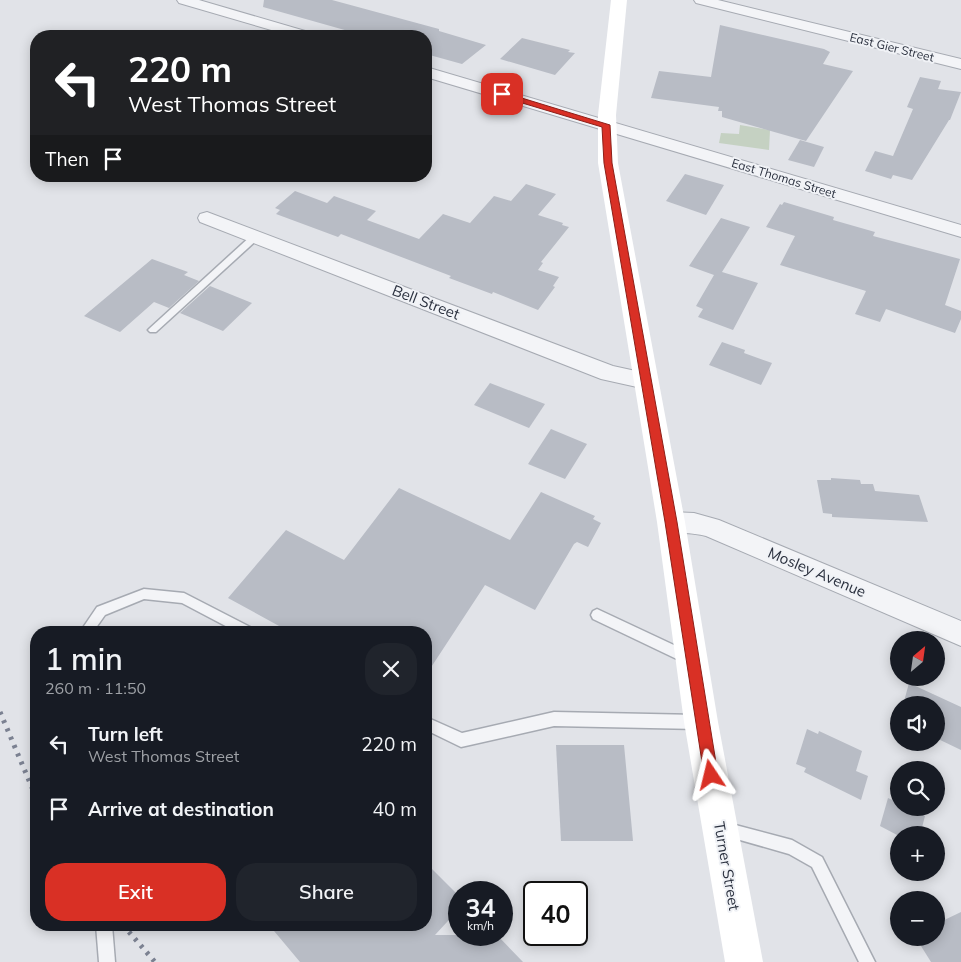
<!DOCTYPE html>
<html lang="en">
<head>
<meta charset="utf-8">
<style>
  body { margin:0; font-family:Mulish,sans-serif; background:#20242c; color:#f1f3f6; height:100vh; display:flex; flex-direction:column; font-size:19px; white-space:nowrap }
  * { box-sizing:border-box; margin:0 }
  p { font-size:16px; color:#9ea1a6 }
  .icon { flex:none; width:28px; height:28px; fill:none; stroke:currentColor; stroke-width:2; stroke-linecap:round; stroke-linejoin:round }
  .map { position:relative; flex:1; overflow:hidden }
  .panel { position:absolute; left:30px; top:626px; width:402px; height:305px; display:flex; flex-direction:column; background:#171b24; border-radius:20px; box-shadow:0 2px 12px #0003 }
  .panel>* { flex:none }
  .top-card { position:absolute; left:30px; top:30px; width:402px; height:152px; border-radius:20px; box-shadow:0 2px 12px #0003; background:#202124; color:#fff; overflow:hidden }
  .needle { width:32px; rotate:29deg }
  .buttons { position:absolute; left:890px; top:631px; display:grid; gap:10px }
  .buttons a { display:grid; place-items:center; width:55px; height:55px; border-radius:50%; background:#171b24; box-shadow:0 2px 12px #0003; font-size:25px }
  .speed { position:absolute; left:448px; top:881px; display:flex; gap:10px; font-size:25px; font-weight:700; text-align:center }
  .speed>* { display:grid; place-content:center; width:65px; height:65px; border-radius:50%; background:#171b24; box-shadow:0 2px 12px #0003; line-height:1 }
  .speed small { font-size:12px; font-weight:400 }
  .speed .limit { border:2px solid #111; border-radius:8px; background:#fff; color:#111 }
  .pin { position:absolute; display:grid; place-items:center; width:42px; height:42px; color:#fff; margin:-21px; border-radius:10px; box-shadow:0 2px 8px #0006 }
  .me { position:absolute; width:55px; margin:-28px; rotate:350deg; stroke-linejoin:round; filter:drop-shadow(0 0 4px #0008) }
  .turn { display:flex; align-items:center; gap:18px; height:105px; padding:0 15px; font-size:22px }
  .turn .icon { width:65px; height:65px; stroke-width:2.5 }
  .turn b { display:block; font-size:35px; line-height:42px }
  .then { display:flex; align-items:center; height:48px; padding:0 15px; background:#0003; gap:10px; font-size:19px }
  .round { display:grid; place-items:center; flex:none; width:52px; height:52px; border-radius:20px; background:#20242c }
  .summary { display:flex; align-items:center; justify-content:space-between; height:85px; padding:0 15px }
  h1 { font-size:30px; font-weight:600; line-height:38px }
  .primary-button { display:flex; gap:10px; margin-top:auto; padding:10px 15px }
  .primary-button a { flex:1; height:58px; border-radius:20px; background:#d93025; color:#fff; font-size:20px; font-weight:600; line-height:58px; text-align:center }
  .primary-button a+a { background:#20242c; color:#f1f3f6 }
  ul { padding:0; list-style:none }
  li { display:flex; align-items:center; gap:15px; height:65px; padding:0 15px }
  li div { flex:1 }
  li b { display:block; font-size:19px }
  li em { font-style:normal }
  .map>svg:first-child { display:block }
  .green { fill:#c5d1c2 }
  .building { fill:#b8bcc5 }
  .lines { fill:none; stroke-linecap:round; stroke-linejoin:round }
  .lane-casing { stroke:#a6aab2; stroke-width:3 }
  .street-casing { stroke:#a6aab2; stroke-width:2 }
  .lane { fill:#f3f4f7; fill-rule:evenodd }
  .street { fill:#f3f4f7; fill-rule:evenodd }
  .secondary { fill:#fff; fill-rule:evenodd }
  .rail { stroke:#7b8191; stroke-width:5; stroke-dasharray:3 6; stroke-linecap:butt }
  .route { fill:#d93025; stroke:#8d1f18 }
  .labels { text-anchor:middle; dominant-baseline:central; stroke-width:4; stroke-linejoin:round; paint-order:stroke }
  .far-street-label { font-size:12px; fill:#2a303e; stroke:#f0f2f6 }
  .street-label { font-size:15px; fill:#2a303e; stroke:#f0f2f6 }
</style>
</head>
<body>
<div class="map">
<svg width="961" height="962" viewBox="0 0 961 962">
  <rect width="100%" height="100%" fill="#e1e3e8"/>
  <path class="green" d="M740,125L770,130L769,150L719,143L721,133L739,134Z"/>
  <g class="building">
    <path d="M264,0H332L439,29V31L486,45L462,64L426,54V36H366L263,7Z"/>
    <path d="M720,25L824,49L830,52L823,64L853,71L806,141L722,117V111H718L719,107L651,98L659,71L711,77Z"/>
    <path d="M522,38L570,50L568,52L575,53L555,75L500,59Z"/>
    <path d="M920,77L941,81L938,89L961,92L950,120H949L912,180L893,175L891,179L865,171L875,151L893,156L913,109L907,107Z"/>
    <path d="M800,140L824,147L814,167L788,160Z"/>
    <path d="M685,174L724,185L706,215L666,201Z"/>
    <path d="M526,184L556,194L538,215L563,223L562,225L569,227L541,262L543,263L538,270L559,277L553,286L555,287L538,310L493,292L492,294L449,278L451,276L341,234L338,237L276,214L280,210L275,208L295,191L327,203L334,196L376,211L367,220L419,239L443,214L470,223L494,196L511,201Z"/>
    <path d="M784,202L834,217L833,220L875,232L873,236L960,259L945,305L961,311V319L955,333L886,309L880,322L855,314L866,291L780,265L795,236L766,227L780,204L782,205Z"/>
    <path d="M721,218L750,227L722,272L758,283L733,330L698,317L703,309L696,306L714,275L689,266Z"/>
    <path d="M152,259L188,272L184,275L199,281L169,308L154,302L120,332L84,316Z"/>
    <path d="M210,286L252,303L223,331L180,313Z"/>
    <path d="M722,342L745,350L744,353L772,363L761,385L709,365Z"/>
    <path d="M490,383L545,404L529,428L474,405Z"/>
    <path d="M551,429L587,444L565,479L528,464Z"/>
    <path d="M831,478L860,480L861,484H873L875,491L919,495L928,522L832,517V514L823,513L817,480H831Z"/>
    <path d="M399,488L510,540L541,492L595,516L593,519L601,523L588,547L577,542L574,544L535,610L485,585L426,675V632H290L228,598L286,530L344,560Z"/>
    <path d="M909,683L961,707V750L936,738V705H903Z"/>
    <path d="M807,729L818,734L819,731L862,751L856,771L868,776L861,800L804,772L806,768L796,764Z"/>
    <path d="M556,745H624L633,841H561Z"/>
    <path d="M888,798L899,803V808H907L925,816L920,835L899,836L880,826Z"/>
    <path d="M426,863L459,896V909L435,935H497L523,962H300L269,925H426Z"/>
    <path d="M961,912V962H931L916,938H936V924Z"/>
  </g>
  <g class="lines">
    <g class="lane-casing">
      <g id="lane">
        <path d="M256,233L260,236L259,238L156,332H150L148,330L150,328L253,234Z"/>
        <path d="M144,589L184,593L252,628L254,632H237L182,603L144,599L105,615L93,632H80L97,607Z"/>
        <path d="M597,609L693,654L694,658L693,662L688,664L683,662L593,619L591,615L593,611Z"/>
        <path d="M554,712L698,715L703,717L705,722L703,727L698,729L554,726L461,747L426,730V717L462,733Z"/>
        <path d="M724,822L792,840L822,857L875,962H859L812,867L789,854L719,834L717,829L719,824Z"/>
        <path d="M96,925H112L115,962H99Z"/>
      </g>
    </g>
    <g class="street-casing">
      <g id="street">
        <path d="M177,0H199L312,33L314,36H292L179,3Z"/>
        <path d="M694,0H718L961,59V69L696,3Z"/>
        <path d="M426,67L961,225V237L426,77Z"/>
        <path d="M207,212L613,366L654,375L657,381L654,387L646,389L601,379L200,222L198,218L200,214Z"/>
        <path d="M671,512L694,513L719,520L961,621V646L706,536C691,532 676,534 662,529L659,522L662,515Z"/>
      </g>
    </g>
    <use href="#lane" class="lane"/>
    <use href="#street" class="street"/>
    <path class="secondary" d="M611,0H627L616,115L618,163L685,522L718,722L763,962H725L684,722L657,522L598,163V115Z"/>
    <g class="rail">
      <path d="M0,712L36,797"/>
      <path d="M123,925L155,962"/>
    </g>
  </g>
  <path class="route" d="M502,92L610,125L612,163L677,522L718,775L716,780L711,782L706,780L704,775L665,522L604,163L602,127L499,96L498,94Z"/>
  <g class="labels">
    <g class="far-street-label">
      <text transform="translate(892 47) rotate(14)">East Gier Street</text>
      <text transform="translate(784 178) rotate(17)">East Thomas Street</text>
    </g>
    <g class="street-label">
      <text transform="translate(426 302) rotate(21)">Bell Street</text>
      <text transform="translate(817 572) rotate(23)">Mosley Avenue</text>
      <text transform="translate(727 866) rotate(80)">Turner Street</text>
    </g>
  </g>
</svg>
<div class="buttons">
<a><svg class="needle" viewBox="-14 -14 28 28"><path d="M0-13l5 13h-10z" fill="#e53935"/><path d="M0 13l5-13h-10z" fill="#9ea1a6"/></svg></a>
<a><svg class="icon" aria-label="sound" viewBox="0 0 24 24"><path d="M4 9h4l5-4v14l-5-4H4zM17 9q2 3 0 6"/></svg></a>
<a><svg class="icon" aria-label="search" viewBox="0 0 24 24"><circle cx="10" cy="10" r="6"/><path d="M15 15l6 6"/></svg></a>
<a>+</a>
<a>−</a>
</div>
<div class="speed"><div>34<small>km/h</small></div><div class="limit">40</div></div>
<div class="pin" style="left:502px;top:94px;background:#d93025"><svg class="icon" aria-label="arrive" viewBox="0 0 24 24"><path d="M6 21V4h12l-3 4 3 4H6"/></svg></div>
<svg class="me" style="left:711px;top:775px" viewBox="-20 -20 40 40"><path d="M0-17L14 15 0 8-14 15z" fill="#d93025" stroke="#fff" stroke-width="4"/></svg>
<div class="top-card">
<div class="turn"><svg class="icon" aria-label="left" viewBox="0 0 24 24"><path d="M17 20v-9H6M10 6l-5 5 5 5"/></svg><div><b>220 m</b>West Thomas Street</div></div>
<div class="then">Then<svg class="icon" aria-label="arrive" viewBox="0 0 24 24"><path d="M6 21V4h12l-3 4 3 4H6"/></svg></div>
</div>
<section class="panel">
<div class="summary"><div><h1>1 min</h1><p>260 m · 11:50</p></div><a class="round"><svg class="icon" aria-label="close" viewBox="0 0 24 24"><path d="M6 6l12 12M18 6L6 18"/></svg></a></div>
<ul>
<li><svg class="icon" aria-label="left" viewBox="0 0 24 24"><path d="M17 20v-9H6M10 6l-5 5 5 5"/></svg><div><b>Turn left</b><p>West Thomas Street</p></div><em>220 m</em></li>
<li><svg class="icon" aria-label="arrive" viewBox="0 0 24 24"><path d="M6 21V4h12l-3 4 3 4H6"/></svg><div><b>Arrive at destination</b></div><em>40 m</em></li>
</ul>
<div class="primary-button"><a>Exit</a><a>Share</a></div>
</section>
</div>
</body>
</html>
